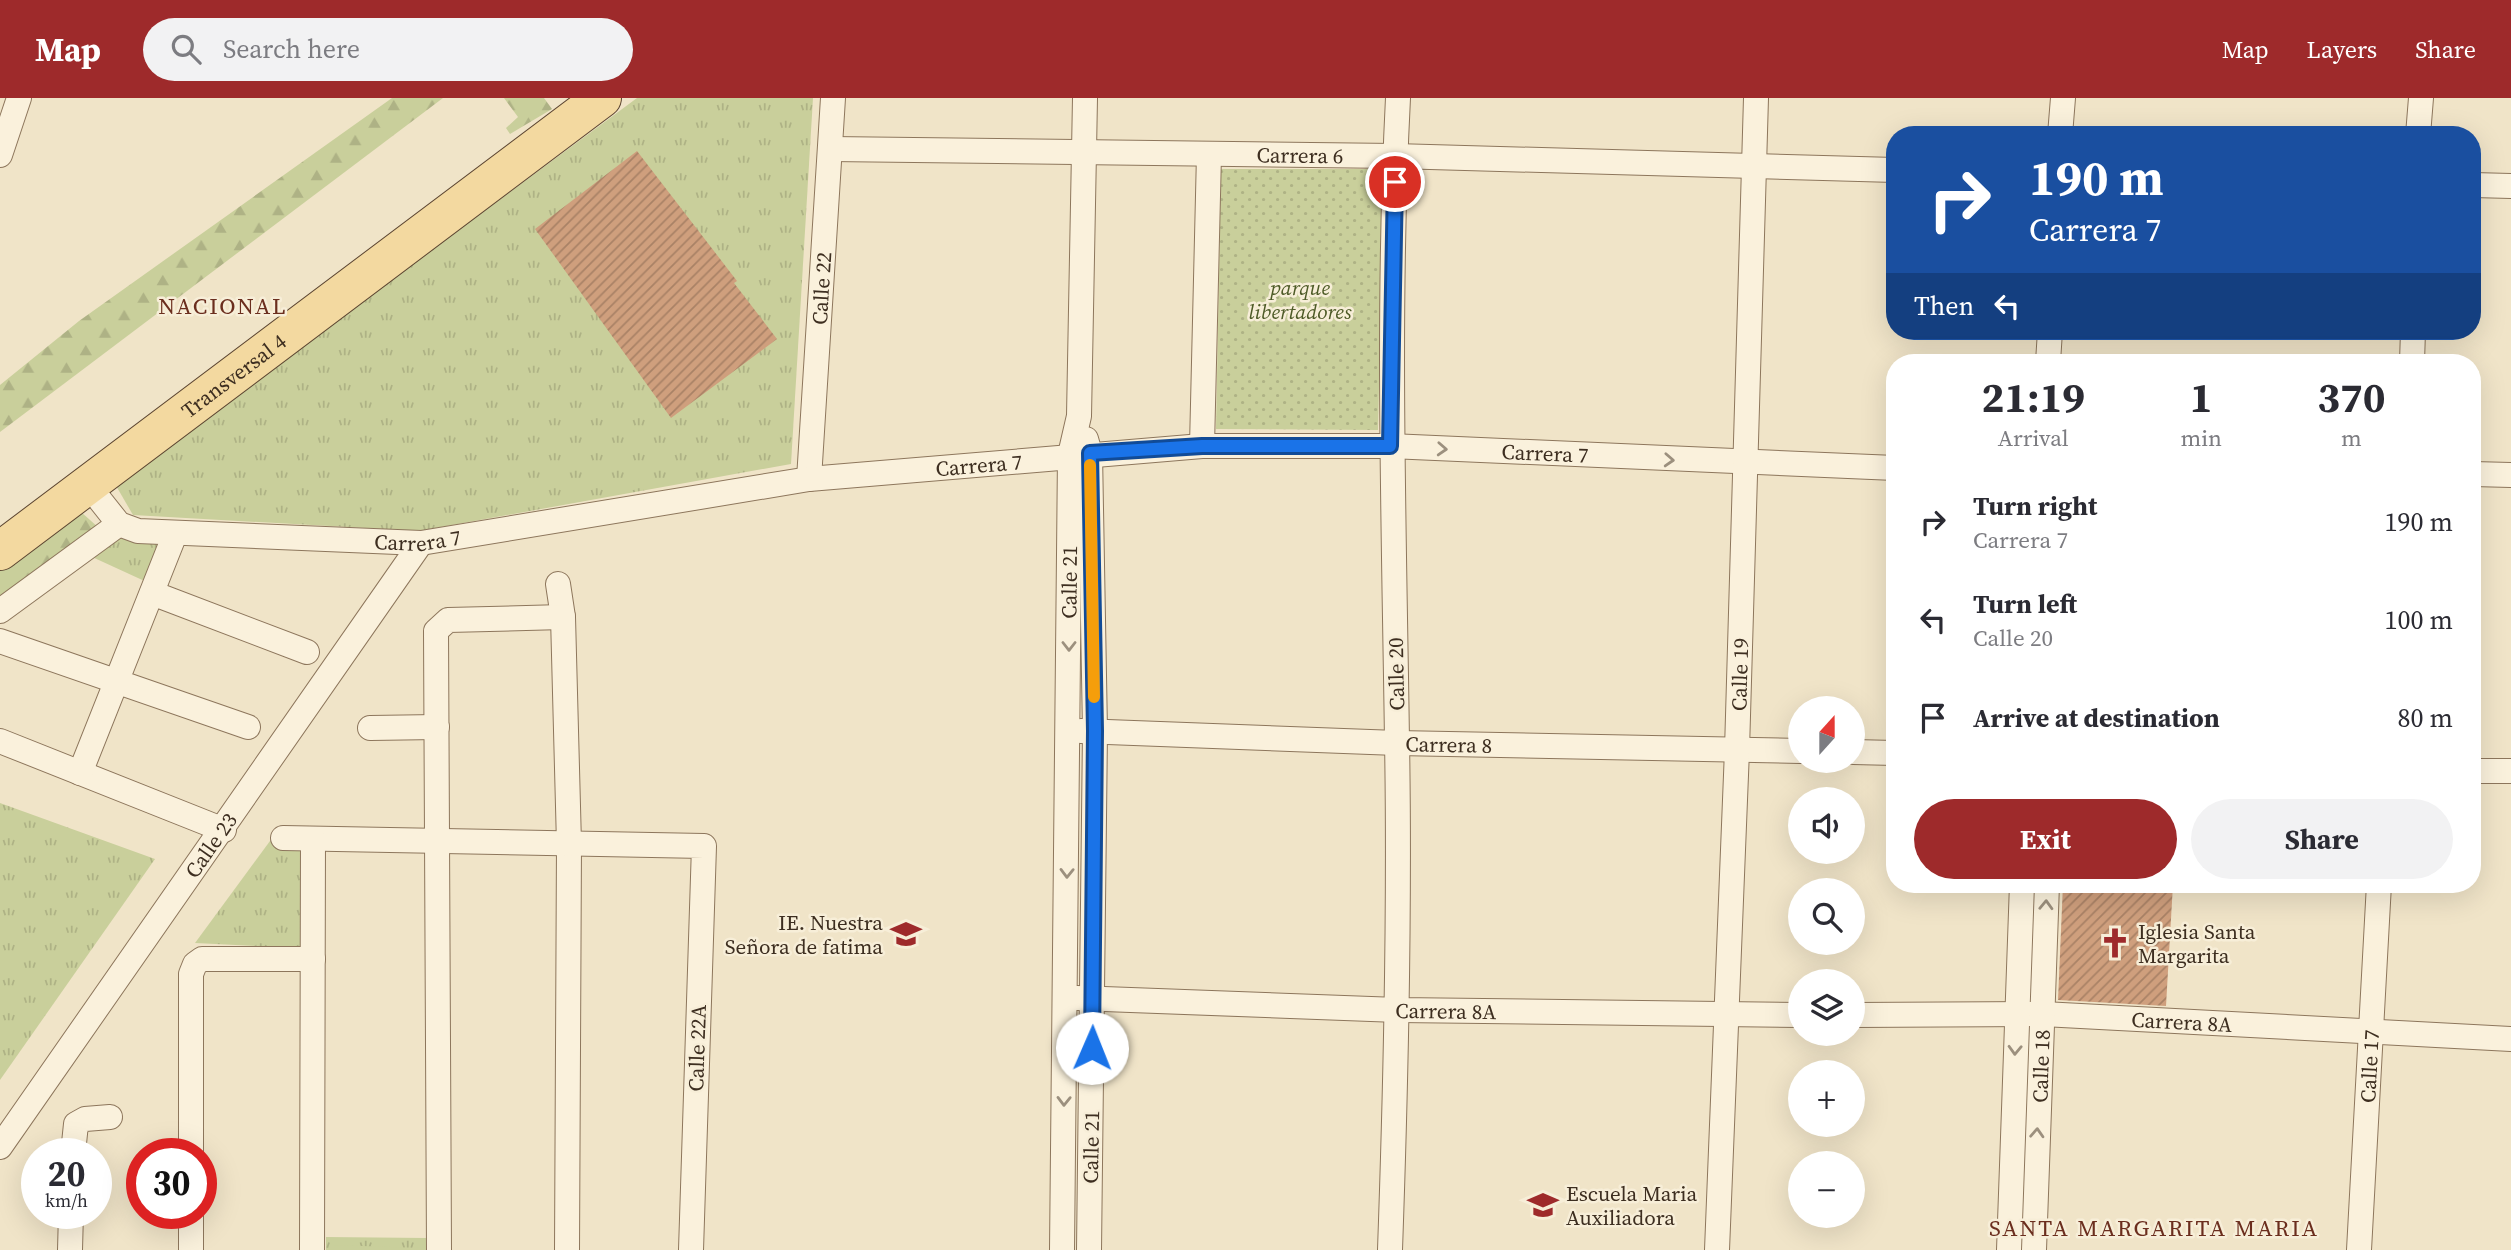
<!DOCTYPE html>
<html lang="en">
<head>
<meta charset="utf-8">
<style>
  body { margin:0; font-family:"Source Serif 4",serif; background:#f2f2f3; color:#2b2b33; height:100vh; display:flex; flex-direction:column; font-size:26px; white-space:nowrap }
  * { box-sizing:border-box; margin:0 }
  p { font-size:23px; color:#7c7c81 }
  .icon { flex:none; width:38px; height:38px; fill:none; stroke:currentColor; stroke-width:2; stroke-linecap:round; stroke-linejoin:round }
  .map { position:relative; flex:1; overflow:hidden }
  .sheet { position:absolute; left:1886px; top:256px; width:595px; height:539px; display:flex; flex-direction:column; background:#fff; border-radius:28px; box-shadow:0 7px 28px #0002 }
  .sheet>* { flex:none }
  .hud { position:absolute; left:1886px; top:28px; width:595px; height:214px; border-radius:28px; box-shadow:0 7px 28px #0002; background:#1a4fa0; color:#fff; overflow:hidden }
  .needle { width:46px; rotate:21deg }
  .buttons { position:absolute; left:1788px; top:598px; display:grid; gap:14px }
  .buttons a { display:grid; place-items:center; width:77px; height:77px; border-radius:50%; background:#fff; box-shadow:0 7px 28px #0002; font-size:35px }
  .speed { position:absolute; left:21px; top:1040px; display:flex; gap:14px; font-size:35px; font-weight:700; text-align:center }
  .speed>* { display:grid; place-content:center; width:91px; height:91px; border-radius:50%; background:#fff; box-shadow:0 7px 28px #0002; line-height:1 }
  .speed small { font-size:18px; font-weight:400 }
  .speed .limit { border:10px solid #d22; background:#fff; color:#111 }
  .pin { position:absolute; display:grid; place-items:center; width:60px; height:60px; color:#fff; margin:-30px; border:4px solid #fff; border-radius:50%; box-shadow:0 2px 7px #0007 }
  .me { position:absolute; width:77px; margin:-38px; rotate:1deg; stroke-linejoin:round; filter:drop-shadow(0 0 5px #0008) }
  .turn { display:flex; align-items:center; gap:24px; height:147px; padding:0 28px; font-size:32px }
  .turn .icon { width:91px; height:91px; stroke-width:2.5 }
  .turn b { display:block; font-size:49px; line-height:60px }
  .then { display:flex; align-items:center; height:66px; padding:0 28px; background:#0003; gap:14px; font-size:26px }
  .eta { display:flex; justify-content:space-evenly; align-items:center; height:119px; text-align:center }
  .eta b { font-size:42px; font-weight:700; line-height:49px }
  .primary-button { display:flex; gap:14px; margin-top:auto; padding:14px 28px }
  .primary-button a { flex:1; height:80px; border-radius:42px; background:#9e2a2b; color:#fff; font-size:28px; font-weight:700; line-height:80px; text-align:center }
  .primary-button a+a { background:#f2f2f3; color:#2b2b33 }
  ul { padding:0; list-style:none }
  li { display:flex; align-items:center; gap:21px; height:98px; padding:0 28px }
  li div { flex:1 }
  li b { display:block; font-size:26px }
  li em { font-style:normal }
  header { display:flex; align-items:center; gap:42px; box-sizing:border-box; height:98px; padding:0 35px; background:#9e2a2b; color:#fff }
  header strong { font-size:33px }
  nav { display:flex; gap:38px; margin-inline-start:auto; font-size:24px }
  .search { width:490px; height:63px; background:#f2f2f3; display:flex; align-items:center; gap:18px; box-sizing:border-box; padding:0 24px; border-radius:38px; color:#7c7c81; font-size:26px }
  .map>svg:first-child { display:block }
  .grass { fill:url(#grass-tufts) }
  .forest { fill:url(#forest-firs) }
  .park { fill:url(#park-dots) }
  .garden { fill:#c9cf9b }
  .building { fill:url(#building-hatch) }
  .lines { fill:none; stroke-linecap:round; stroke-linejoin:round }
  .street-casing { stroke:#8d765c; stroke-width:26 }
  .primary-casing { stroke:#5b4430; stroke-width:40 }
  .street { stroke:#faf1dc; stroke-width:24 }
  .primary { stroke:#f3d9a0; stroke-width:38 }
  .oneway { stroke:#9c907e }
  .route-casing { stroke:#114b97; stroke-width:18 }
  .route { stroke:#1a73e8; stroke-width:12 }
  .slow { stroke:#f59e0b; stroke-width:12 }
  .labels { text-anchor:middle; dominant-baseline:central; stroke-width:5; stroke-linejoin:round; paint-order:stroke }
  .street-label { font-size:21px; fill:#3d2e20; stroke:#f7eed8 }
  .park-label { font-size:21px; font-style:italic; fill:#4d5a26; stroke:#f7eed8 }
  .poi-label { font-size:21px; fill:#3d2e20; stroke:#f7eed8; text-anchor:start }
  .neighbourhood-label { font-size:23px; letter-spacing:2px; fill:#6b2e1e; stroke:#f7eed8 }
</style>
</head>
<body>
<header>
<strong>Map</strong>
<div class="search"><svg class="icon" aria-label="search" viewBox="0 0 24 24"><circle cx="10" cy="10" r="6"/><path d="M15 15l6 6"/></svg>Search here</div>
<nav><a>Map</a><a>Layers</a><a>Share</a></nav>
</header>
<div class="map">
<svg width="2511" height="1152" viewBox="0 0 2511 1152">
  <defs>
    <pattern id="grass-tufts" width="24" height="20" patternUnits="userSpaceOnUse" patternTransform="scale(1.75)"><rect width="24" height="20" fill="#c9cf9b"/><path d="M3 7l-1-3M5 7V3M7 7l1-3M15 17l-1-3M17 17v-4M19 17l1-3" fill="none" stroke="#aeb285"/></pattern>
    <pattern id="forest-firs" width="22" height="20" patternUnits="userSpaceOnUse" patternTransform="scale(1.75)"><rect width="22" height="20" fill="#c9cf9b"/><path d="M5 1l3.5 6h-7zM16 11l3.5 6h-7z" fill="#aeb285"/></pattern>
    <pattern id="park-dots" width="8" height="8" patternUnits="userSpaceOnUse" patternTransform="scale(1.75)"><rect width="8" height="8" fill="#c9cf9b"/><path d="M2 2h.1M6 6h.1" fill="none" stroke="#aeb285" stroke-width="1.8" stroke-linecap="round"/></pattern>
    <pattern id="building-hatch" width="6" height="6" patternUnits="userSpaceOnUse" patternTransform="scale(1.75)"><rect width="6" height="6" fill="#cf9f7d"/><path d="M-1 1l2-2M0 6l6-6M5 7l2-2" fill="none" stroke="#a98266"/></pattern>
  </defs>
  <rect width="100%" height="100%" fill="#f0e4c8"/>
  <g class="grass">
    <path d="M637,0H813L791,366L419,433L133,417L115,386Z"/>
    <path d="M120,435L169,442L151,486L90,458Z"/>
    <path d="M0,705L155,761L0,982Z"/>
    <path d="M270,743L304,746L301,850L195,845Z"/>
    <path d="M326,1139L427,1140V1152H326Z"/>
  </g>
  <g class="forest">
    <path d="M392,0H443L0,334V287L79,223Z"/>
    <path d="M504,0H544L552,11L510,36L506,30L518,19Z"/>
    <path d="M72,406L99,430L0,501V462Z"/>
  </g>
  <path class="park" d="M1221,71H1384L1378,332L1216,331Z"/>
  <path class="garden" d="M334,1147L419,1150V1152H334Z"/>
  <g class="building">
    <path d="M637,53L737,183L734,185L777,241L671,320L535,131Z"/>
    <path d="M2063,786H2173L2166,908L2058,902Z"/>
  </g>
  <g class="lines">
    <g class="street-casing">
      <g id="street">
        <path d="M2060,37L2063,0"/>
        <path d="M2418,37L2421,0"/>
        <path id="s1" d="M831,51L1395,58L1895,72"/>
        <path d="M0,57L19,0"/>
        <path d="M2473,87L2511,88"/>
        <path d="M2048,264L2050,233"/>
        <path d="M2412,264L2413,233"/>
        <path d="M1086,341L1090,355L1095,633L1089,1152"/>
        <path d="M1202,348L1209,56"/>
        <path d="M2473,376L2511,377"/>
        <path id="s2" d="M809,381L833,0"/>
        <path id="s3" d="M88,387L119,426L138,433L421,445L809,381L1202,348H1390L1895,370"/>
        <path d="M558,486L563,519L569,746L567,1152"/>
        <path d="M152,495L307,554"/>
        <path d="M0,513L119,426"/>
        <path d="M0,543L248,629"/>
        <path d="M370,630L437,629"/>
        <path id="s4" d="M1081,633L1397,645L1801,653"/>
        <path d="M0,643L224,732"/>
        <path d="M1853,654L1895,655"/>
        <path d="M2473,673H2511"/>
        <path d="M80,675L175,436"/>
        <path d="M283,740L704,748L691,1152"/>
        <path id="s5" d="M1077,900L1398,912L1801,917"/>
        <path id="s6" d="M1853,917L2043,916L2511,941"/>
        <path id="s7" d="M0,1049L421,445"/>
        <path d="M73,1055L76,1026L85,1021L110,1019"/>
        <path d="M191,1055V876L195,866L202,861H313"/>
        <path d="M191,1115V1152"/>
        <path d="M70,1152L71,1115"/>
        <path d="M312,1152L313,741"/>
        <path d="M439,1152L436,533L448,522L563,519"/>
        <path id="s8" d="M1062,1152L1070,357L1079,318L1085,0"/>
        <path d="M1390,1152C1396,982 1400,812 1397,643C1394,428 1387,214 1398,0"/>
        <path id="s9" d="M1717,1152L1737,652L1756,0"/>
        <path d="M2009,1152L2022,786"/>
        <path id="s10" d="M2034,1152L2047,786"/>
        <path id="s11" d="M2359,1152L2379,786"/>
      </g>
    </g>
    <g class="primary-casing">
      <g id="primary">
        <path id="s12" d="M0,453L602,0"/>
      </g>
    </g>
    <use href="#street" class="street"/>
    <use href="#primary" class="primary"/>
  </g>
  <defs><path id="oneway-chevron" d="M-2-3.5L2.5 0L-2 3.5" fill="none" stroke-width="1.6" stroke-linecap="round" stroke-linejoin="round" transform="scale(1.75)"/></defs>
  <g class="oneway">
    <use href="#oneway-chevron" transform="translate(1442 351) rotate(3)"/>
    <use href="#oneway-chevron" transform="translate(1669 362) rotate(3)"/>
    <use href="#oneway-chevron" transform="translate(1069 548) rotate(90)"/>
    <use href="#oneway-chevron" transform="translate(1067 775) rotate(91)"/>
    <use href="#oneway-chevron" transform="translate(2046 807) rotate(-88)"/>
    <use href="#oneway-chevron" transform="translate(2015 952) rotate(92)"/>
    <use href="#oneway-chevron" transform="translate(1064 1003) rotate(91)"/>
    <use href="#oneway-chevron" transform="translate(2037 1035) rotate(-87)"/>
  </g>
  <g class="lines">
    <g class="route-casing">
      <path id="route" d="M1092,950L1095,633L1090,355L1202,348H1390L1395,84"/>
    </g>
    <use href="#route" class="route"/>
    <path class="slow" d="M1090,367L1094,599"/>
  </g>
  <defs>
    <g id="school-bare" transform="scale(2.415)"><path d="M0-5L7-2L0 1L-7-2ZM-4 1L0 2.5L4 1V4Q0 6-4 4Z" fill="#9e2a2b" stroke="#f7eed8" stroke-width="2.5" paint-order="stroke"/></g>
    <g id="church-bare" transform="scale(2.415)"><path d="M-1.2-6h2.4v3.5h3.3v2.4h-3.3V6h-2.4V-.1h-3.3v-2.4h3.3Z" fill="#9e2a2b" stroke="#f7eed8" stroke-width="2.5" paint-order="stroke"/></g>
  </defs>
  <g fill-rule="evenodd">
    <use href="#school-bare" x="906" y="836"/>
    <use href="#church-bare" x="2115" y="845"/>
    <use href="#school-bare" x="1543" y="1107"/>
  </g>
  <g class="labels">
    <g class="street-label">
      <text stroke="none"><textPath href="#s1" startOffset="469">Carrera 6</textPath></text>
      <text stroke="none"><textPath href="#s2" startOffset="191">Calle 22</textPath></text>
      <text stroke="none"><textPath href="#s12" startOffset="292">Transversal 4</textPath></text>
      <text stroke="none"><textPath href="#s3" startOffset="1484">Carrera 7</textPath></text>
      <text stroke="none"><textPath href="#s3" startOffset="917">Carrera 7</textPath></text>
      <text stroke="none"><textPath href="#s3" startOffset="350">Carrera 7</textPath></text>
      <text stroke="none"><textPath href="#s8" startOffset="668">Calle 21</textPath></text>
      <text transform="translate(1396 576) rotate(-91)">Calle 20</text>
      <text stroke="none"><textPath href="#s9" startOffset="576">Calle 19</textPath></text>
      <text stroke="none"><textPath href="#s4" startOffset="368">Carrera 8</textPath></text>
      <text stroke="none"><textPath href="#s7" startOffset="368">Calle 23</textPath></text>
      <text stroke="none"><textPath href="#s5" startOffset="369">Carrera 8A</textPath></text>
      <text stroke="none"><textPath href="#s6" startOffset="329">Carrera 8A</textPath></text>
      <text transform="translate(697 950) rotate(-88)">Calle 22A</text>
      <text stroke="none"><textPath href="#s10" startOffset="184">Calle 18</textPath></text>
      <text stroke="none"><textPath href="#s11" startOffset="184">Calle 17</textPath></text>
      <text transform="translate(1091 1049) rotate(-89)">Calle 21</text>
    </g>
    <g class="park-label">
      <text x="1300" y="189">parque<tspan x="1300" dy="24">libertadores</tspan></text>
    </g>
    <g class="poi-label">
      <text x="883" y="824" text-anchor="end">IE. Nuestra<tspan x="883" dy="24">Señora de fatima</tspan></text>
      <text x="2138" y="833">Iglesia Santa<tspan x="2138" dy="24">Margarita</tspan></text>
      <text x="1566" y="1095">Escuela Maria<tspan x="1566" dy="24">Auxiliadora</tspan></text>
    </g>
    <g class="neighbourhood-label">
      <text x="223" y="208">NACIONAL</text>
      <text x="2154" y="1130">SANTA MARGARITA MARIA</text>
    </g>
  </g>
</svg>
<div class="buttons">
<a><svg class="needle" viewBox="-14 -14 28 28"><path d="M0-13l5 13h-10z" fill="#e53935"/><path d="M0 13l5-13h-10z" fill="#7c7c81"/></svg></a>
<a><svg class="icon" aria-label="sound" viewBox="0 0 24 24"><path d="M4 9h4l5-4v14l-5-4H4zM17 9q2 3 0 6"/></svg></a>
<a><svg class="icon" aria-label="search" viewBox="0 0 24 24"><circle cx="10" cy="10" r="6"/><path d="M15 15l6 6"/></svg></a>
<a><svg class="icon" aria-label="layers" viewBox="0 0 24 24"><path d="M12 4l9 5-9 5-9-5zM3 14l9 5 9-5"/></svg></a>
<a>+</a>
<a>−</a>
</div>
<div class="speed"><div>20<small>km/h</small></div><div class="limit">30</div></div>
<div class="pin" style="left:1395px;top:84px;background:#d93025"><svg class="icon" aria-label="arrive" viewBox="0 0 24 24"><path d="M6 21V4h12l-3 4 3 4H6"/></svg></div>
<svg class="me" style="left:1092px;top:950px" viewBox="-20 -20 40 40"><circle r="19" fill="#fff"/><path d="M0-13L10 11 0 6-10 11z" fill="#1a73e8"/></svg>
<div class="hud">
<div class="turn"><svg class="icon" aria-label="right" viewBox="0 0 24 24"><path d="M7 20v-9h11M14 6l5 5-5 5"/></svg><div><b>190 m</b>Carrera 7</div></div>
<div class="then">Then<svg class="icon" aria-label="left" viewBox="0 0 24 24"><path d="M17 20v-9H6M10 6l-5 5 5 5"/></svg></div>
</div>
<section class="sheet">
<div class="eta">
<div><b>21:19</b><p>Arrival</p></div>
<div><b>1</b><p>min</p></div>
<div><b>370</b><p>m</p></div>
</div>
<ul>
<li><svg class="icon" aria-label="right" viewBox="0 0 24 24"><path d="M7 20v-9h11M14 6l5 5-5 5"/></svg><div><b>Turn right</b><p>Carrera 7</p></div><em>190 m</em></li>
<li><svg class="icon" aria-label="left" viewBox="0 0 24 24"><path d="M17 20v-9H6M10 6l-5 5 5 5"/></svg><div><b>Turn left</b><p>Calle 20</p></div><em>100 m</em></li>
<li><svg class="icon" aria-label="arrive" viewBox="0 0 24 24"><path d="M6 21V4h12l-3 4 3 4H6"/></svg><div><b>Arrive at destination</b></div><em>80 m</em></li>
</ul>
<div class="primary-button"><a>Exit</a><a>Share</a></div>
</section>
</div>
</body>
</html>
